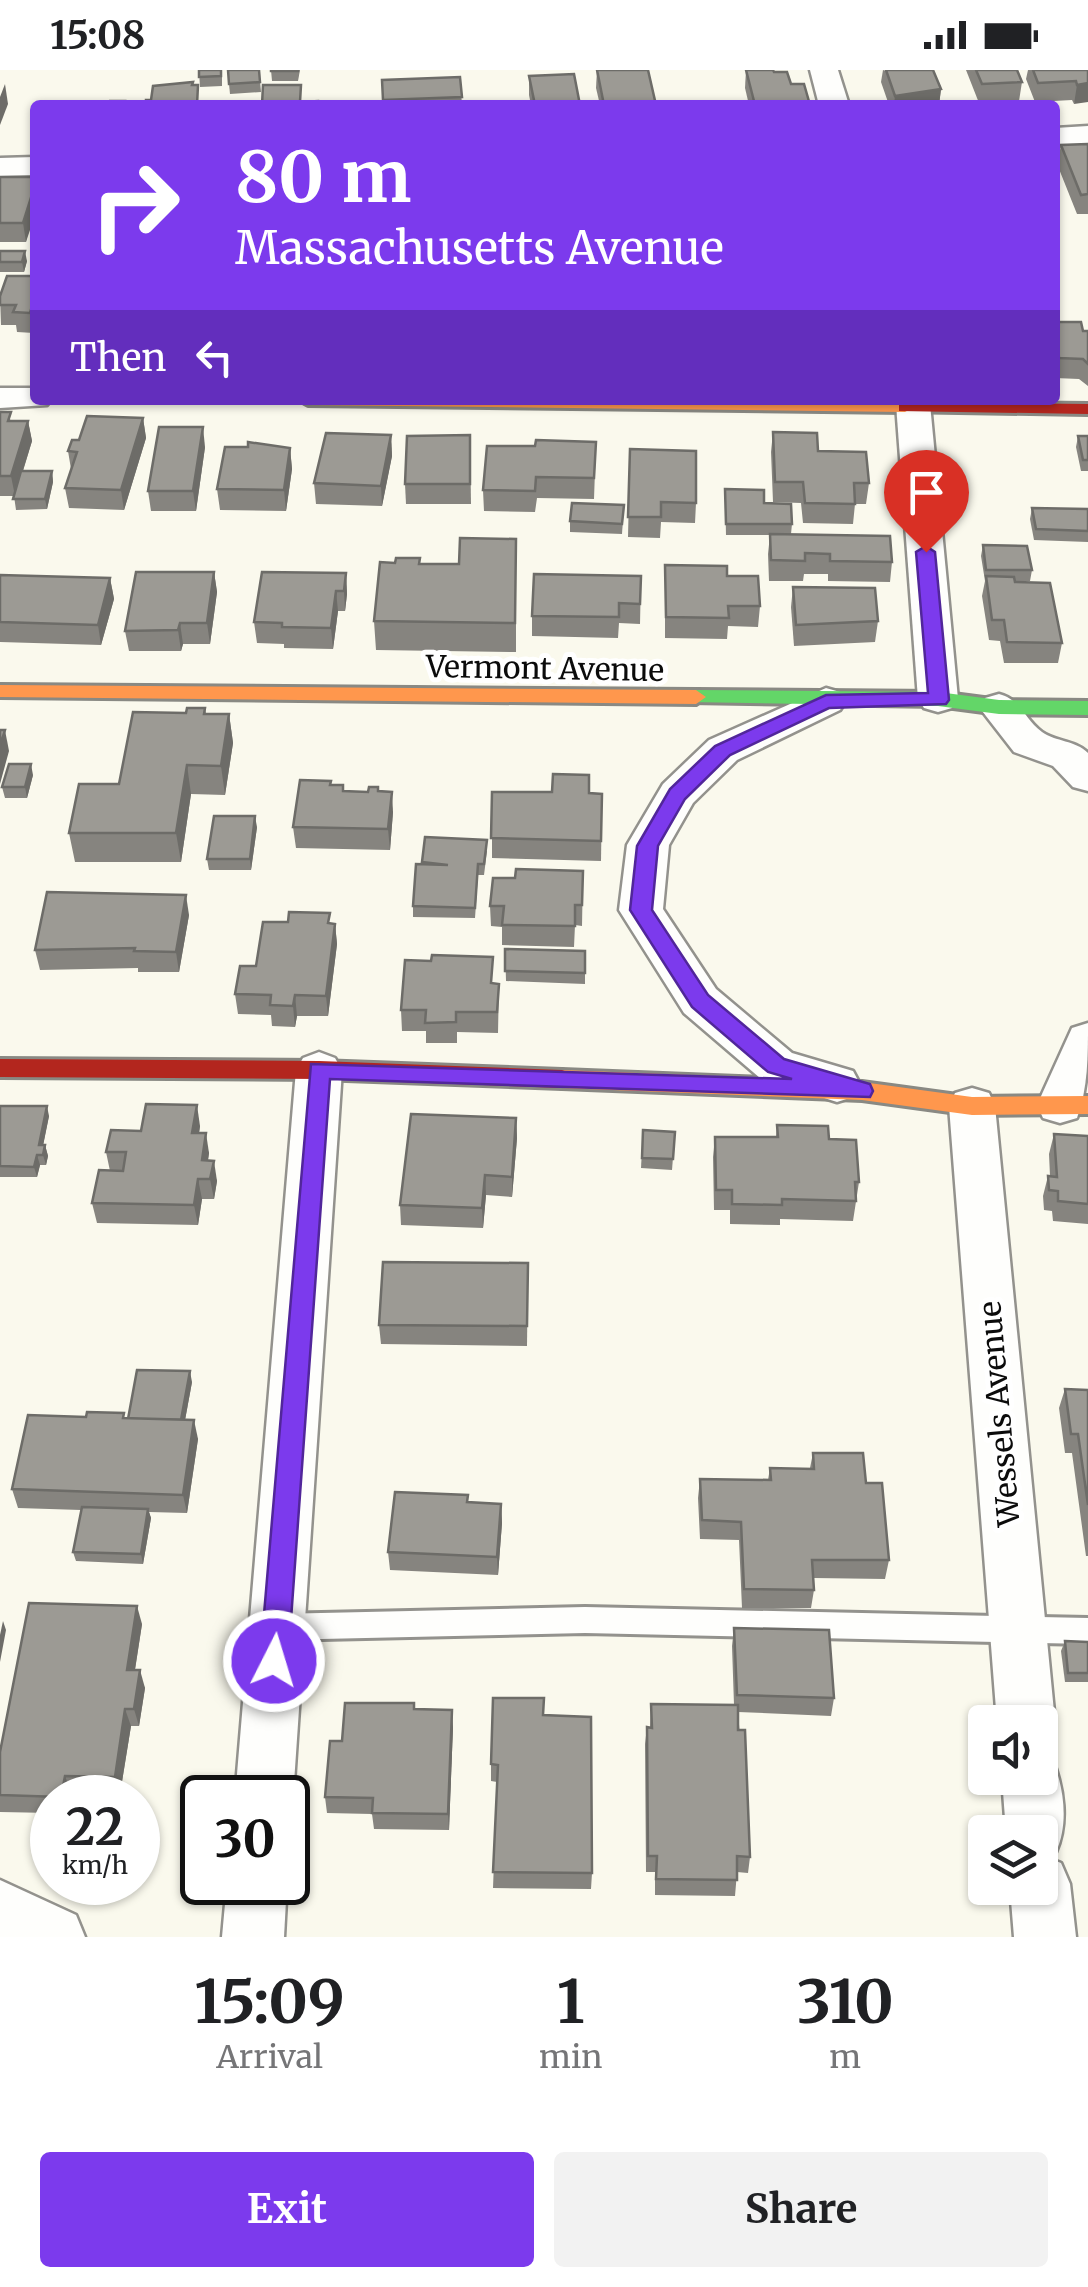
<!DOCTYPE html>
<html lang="en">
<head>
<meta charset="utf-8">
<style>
  body { margin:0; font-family:Merriweather,serif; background:#f2f2f2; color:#202124; height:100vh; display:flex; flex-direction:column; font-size:38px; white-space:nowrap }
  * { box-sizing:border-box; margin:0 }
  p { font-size:32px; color:#757577 }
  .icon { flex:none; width:55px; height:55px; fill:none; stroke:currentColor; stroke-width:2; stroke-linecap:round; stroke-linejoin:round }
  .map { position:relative; height:1867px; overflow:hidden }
  .sheet { display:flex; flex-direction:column; background:#fff; flex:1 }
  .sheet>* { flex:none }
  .banner { position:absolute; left:30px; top:30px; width:1030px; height:305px; border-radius:10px; box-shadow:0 2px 8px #0004; background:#7c3aed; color:#fff; overflow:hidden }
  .tools { position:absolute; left:968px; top:1635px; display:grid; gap:20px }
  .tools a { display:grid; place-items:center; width:90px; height:90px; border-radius:10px; background:#fff; box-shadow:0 2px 8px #0004; font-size:50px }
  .speed { position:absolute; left:30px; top:1705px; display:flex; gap:20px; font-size:50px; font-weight:700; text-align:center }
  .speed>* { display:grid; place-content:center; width:130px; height:130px; border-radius:50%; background:#fff; box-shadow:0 2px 8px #0004; line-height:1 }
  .speed small { font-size:25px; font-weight:400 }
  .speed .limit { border:5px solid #111; border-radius:15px; background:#fff; color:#111 }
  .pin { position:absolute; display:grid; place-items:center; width:85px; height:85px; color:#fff; margin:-102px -42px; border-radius:50% 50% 50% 0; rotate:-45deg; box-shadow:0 0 10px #0007 }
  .pin .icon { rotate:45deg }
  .me { position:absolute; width:110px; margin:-55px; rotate:5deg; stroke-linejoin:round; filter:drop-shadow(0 0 8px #0008) }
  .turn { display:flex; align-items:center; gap:35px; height:210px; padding:0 40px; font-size:45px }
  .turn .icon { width:130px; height:130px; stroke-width:2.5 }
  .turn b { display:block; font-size:70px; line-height:85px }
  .then { display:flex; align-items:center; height:95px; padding:0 40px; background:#0003; gap:20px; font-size:38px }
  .eta { display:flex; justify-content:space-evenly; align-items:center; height:170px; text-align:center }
  .eta b { font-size:60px; font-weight:700; line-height:70px }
  .button { display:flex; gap:20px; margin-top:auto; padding:20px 40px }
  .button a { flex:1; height:115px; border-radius:10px; background:#7c3aed; color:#fff; font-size:40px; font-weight:700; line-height:115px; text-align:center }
  .button a+a { background:#f2f2f2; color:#202124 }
  .status { display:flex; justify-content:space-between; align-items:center; height:70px; padding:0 50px; background:#fff; direction:ltr }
  .status svg { height:28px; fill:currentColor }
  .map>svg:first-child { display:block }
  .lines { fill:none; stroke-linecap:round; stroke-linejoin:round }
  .lane-casing { stroke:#93928d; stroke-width:6 }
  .street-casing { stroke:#93928d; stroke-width:5 }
  .fast-casing { stroke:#898983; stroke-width:6 }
  .slow-casing { stroke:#898983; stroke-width:6 }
  .jam-casing { stroke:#898983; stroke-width:6 }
  .lane { fill:#fefefc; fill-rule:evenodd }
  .street { fill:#fefefc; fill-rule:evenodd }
  .fast { fill:#63d668; fill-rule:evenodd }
  .slow { fill:#ff974d; fill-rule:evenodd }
  .jam { fill:#b3261e; fill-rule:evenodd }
  .wall { fill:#86847f }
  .shaded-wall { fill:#6d6c68 }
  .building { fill:#9c9a94; stroke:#6d6c68; stroke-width:2.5 }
  .route { fill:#7c3aed; stroke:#51269a; stroke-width:2.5 }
  .labels { text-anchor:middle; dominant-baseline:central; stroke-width:10; stroke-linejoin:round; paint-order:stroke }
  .street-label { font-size:30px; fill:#0b0b0b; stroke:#fff }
</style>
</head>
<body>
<div class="status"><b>15:08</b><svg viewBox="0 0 49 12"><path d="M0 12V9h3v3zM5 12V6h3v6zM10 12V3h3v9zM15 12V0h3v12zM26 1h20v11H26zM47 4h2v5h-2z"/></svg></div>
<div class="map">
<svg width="1088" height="1867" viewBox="0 0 1088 1867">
  <rect width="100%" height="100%" fill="#faf9ed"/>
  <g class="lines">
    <g class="lane-casing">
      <path id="lane" d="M585,1537L1088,1548V1574L585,1563L277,1570L267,1566L263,1557L267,1548L277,1544Z"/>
    </g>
    <g class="street-casing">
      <g id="street">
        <path d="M810,0H838L849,35H819Z"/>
        <path d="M1088,56V74L1055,76V58Z"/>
        <path d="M35,87V105L0,106V88Z"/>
        <path d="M0,318H35V330H51L47,335L0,338Z"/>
        <path d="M898,330H928L930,334L958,629L952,638L938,642L924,638L918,629L896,334Z"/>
        <path d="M826,618L840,622L846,631L840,640L737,690L693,733L669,775L663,839L716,919L792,983L853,1001L860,1014L853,1027L837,1032L760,1008L684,943L619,840L627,775L663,714L709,670Z"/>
        <path d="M999,624C1022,630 1024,649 1042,662C1056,672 1075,670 1088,683V721L1073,717L1053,696L1014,682L979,637L985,628Z"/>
        <path d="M1088,953C1088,986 1088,1018 1077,1048L1060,1053L1043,1048L1037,1035L1072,958Z"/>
        <path d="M319,982L335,988L342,1000L293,1728L288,1742V1728H235L296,1000L303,988Z"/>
        <path d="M972,1018L989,1023L995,1036L1055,1652L1046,1671L1040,1674V1652H997L949,1036L955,1023Z"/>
        <path d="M1040,1684L1052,1688C1064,1718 1069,1753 1056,1782L1046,1787L1061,1793L1070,1814L1076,1867H1014L1010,1818H1040V1762H1006L1002,1708H1040Z"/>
        <path d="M0,1810L76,1845L85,1867H0Z"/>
        <path d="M227,1812H287L284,1867H222Z"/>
      </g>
    </g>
    <g class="fast-casing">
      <path id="fast" d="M696,620L938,622L999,630L1088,631V645L999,644L938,636L689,632L686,627L689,622Z"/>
    </g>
    <g class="slow-casing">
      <g id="slow">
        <path d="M299,330L905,332L914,337L905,342L308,335Z"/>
        <path d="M0,615L696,620L706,627L696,634L0,627Z"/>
        <path d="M562,1000L862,1012L972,1027L1088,1026V1044L972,1045L862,1030L562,1018L554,1015L550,1009L554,1003Z"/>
      </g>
    </g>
    <g class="jam-casing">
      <g id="jam">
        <path d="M905,332L1088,334V344L899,341V333Z"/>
        <path d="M0,989L319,991L562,1000L570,1003L574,1009L570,1015L562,1018L319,1009L0,1007Z"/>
      </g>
    </g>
    <use href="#lane" class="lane"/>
    <use href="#street" class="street"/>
    <use href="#fast" class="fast"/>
    <use href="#slow" class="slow"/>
    <use href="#jam" class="jam"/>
  </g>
  <g class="wall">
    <path d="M199,0H222V16L200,17Z"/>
    <path d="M259,0L261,22L230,24L229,14Z"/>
    <path d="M271,0H300L298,11H272Z"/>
    <path d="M597,0L656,35H600L596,18Z"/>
    <path d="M746,0L774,2L791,14L810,35H749L745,18Z"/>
    <path d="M883,0L941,19L939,35H889L881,12Z"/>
    <path d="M966,0H1017L1022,12L1019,31L979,33Z"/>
    <path d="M1028,0H1088L1074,34L1072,30L1035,32L1026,9Z"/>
    <path d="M529,6L580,35H531L529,25Z"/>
    <path d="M460,7L462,35H383L382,10Z"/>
    <path d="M1088,74V144H1077L1057,94L1061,75Z"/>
    <path d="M1055,91L1060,104L1058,116L1059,119L1055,139Z"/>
    <path d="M0,107H35L26,172H0Z"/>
    <path d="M0,181L27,191L24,202H0Z"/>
    <path d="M35,206V259L34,263L17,262L16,255H1L0,226Z"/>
    <path d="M1055,252L1083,261H1088V316L1079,309L1055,308Z"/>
    <path d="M0,342L12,351H28L32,371L23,401H52L53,412L47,439L16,440L14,426H0Z"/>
    <path d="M143,348L146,368L124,440L69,438L65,418L71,399L68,381L79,370Z"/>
    <path d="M773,362L818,381L869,413L866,434H855L853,454L803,453L801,433L773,432L771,382Z"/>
    <path d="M391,365L392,386L382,436L316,434L314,413Z"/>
    <path d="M470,365L471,434H406L405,414Z"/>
    <path d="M1078,366H1088V401H1081L1076,377Z"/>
    <path d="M596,372L594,429L537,428L535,442L484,441L483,420L535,376Z"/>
    <path d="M205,377L196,441H151L148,421Z"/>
    <path d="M290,378L292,399L286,441L220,440L217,419Z"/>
    <path d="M630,379L696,433L695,453L661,452L660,468L628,467Z"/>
    <path d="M725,419L764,433L792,454L791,464L892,492L890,512L828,511V504H804L803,511H769L768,484L770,465H726Z"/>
    <path d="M624,435L622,464L570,462V451Z"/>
    <path d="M1032,438L1088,439V472L1034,470L1030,449Z"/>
    <path d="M516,469V582L376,580L374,551L420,494H459Z"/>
    <path d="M983,475L1032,500L1030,511H1015L1062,573L1058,593H1004L1000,571L989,570L982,526L985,511L981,486Z"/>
    <path d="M665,495L727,506L760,536L758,557L728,556L727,569L665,568Z"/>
    <path d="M214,502L217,522L210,574H183L181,581H129L125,561Z"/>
    <path d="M346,503L347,524L345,541H338L333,579L284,578V574L257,573L254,552Z"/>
    <path d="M0,505L110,508L114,529L101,575L0,572Z"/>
    <path d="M641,506L640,554L619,553L618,568L532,566V546Z"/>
    <path d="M793,517L878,551L875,572L794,576L791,537Z"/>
    <path d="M205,638L206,644H229L233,673L225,725L191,724L181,792H75L69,763L119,714L186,643Z"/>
    <path d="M33,705L27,728H5L2,717Z"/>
    <path d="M331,711V715L344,721H378L393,742L390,780L296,778L293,757Z"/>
    <path d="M492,722L602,724L601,791L492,788Z"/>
    <path d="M257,757L251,800H209L207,789Z"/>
    <path d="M425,767L487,781L484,805H478L475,848L413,847V836L422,794Z"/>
    <path d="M583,801L582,856L575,855L574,877L502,875V857L491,856L490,836L515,808Z"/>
    <path d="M189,845L179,902H138V898L40,900L35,880Z"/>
    <path d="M331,853L335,854L337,874L328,946H297L295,957L272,956L271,945L238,944L235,924L256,896Z"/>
    <path d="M505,879L585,881V914L506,911Z"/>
    <path d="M493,913L499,914L498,963L457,962V973H426V961H402L401,940Z"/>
    <path d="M0,1036L49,1046L43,1075H45L48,1086L46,1095H40L37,1107H0Z"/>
    <path d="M516,1048L517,1068L512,1127L486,1125L483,1158L401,1155L400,1135Z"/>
    <path d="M777,1055L829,1069L859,1112L853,1151L780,1149V1155L730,1154V1140H714L713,1087L715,1067H776Z"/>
    <path d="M200,1056L199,1063L209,1083L208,1090L217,1111L214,1129H202L198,1155L97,1153L92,1133L110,1101L106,1082L141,1061Z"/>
    <path d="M643,1060L675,1062L672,1100L641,1098Z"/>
    <path d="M1054,1064L1088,1066V1154L1053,1151L1052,1141L1044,1140L1043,1126L1048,1106H1050L1049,1084Z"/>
    <path d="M528,1193L527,1276L381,1274L379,1255Z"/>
    <path d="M192,1312L185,1350L198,1369L187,1443L149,1442L151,1448L143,1494L76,1491L73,1482L81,1440L18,1438L12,1419L125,1348L128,1349Z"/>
    <path d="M1065,1319L1088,1320V1486H1086L1072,1383H1065L1059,1338Z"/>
    <path d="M813,1383L866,1413L889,1490L885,1509L814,1508V1520L811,1538H742L739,1470L700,1469L698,1428L700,1409L768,1410L770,1398H810Z"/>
    <path d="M468,1425V1432L501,1434L502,1453L498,1505L390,1500L388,1482Z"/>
    <path d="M142,1554L135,1600L145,1618L139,1656H131L120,1724L71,1722L52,1728V1743L0,1742V1682Z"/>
    <path d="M734,1558L834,1628L831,1646L738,1642L750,1787L748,1803L737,1802L735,1826L655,1825V1802H646L645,1674L647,1657H650L651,1634L734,1635L732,1576Z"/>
    <path d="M1065,1571L1088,1572V1612H1065L1061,1581Z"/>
    <path d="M414,1633L415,1639L453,1657L449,1760L374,1759L372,1744L327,1743L325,1727L342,1671Z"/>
    <path d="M544,1645L592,1803L591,1819L493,1818L497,1712L491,1711V1694Z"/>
  </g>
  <g class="shaded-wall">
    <path d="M1088,13V32L1074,34L1077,15Z"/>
    <path d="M5,14L8,34L0,55V27Z"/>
    <path d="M941,19L939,35H894L895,26Z"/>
    <path d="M35,115V145L26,172L23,153Z"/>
    <path d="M25,181L27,191L24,202L22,192Z"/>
    <path d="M32,236L35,251L34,263L30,243Z"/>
    <path d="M143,348L146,368L124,440L121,420Z"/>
    <path d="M28,351L32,371L15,426L11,406Z"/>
    <path d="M203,357L205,377L196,441L193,421Z"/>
    <path d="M391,365L392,386L382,436L381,416Z"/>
    <path d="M290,378L292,399L286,441L284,420Z"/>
    <path d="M52,401L53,412L47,439L45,429Z"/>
    <path d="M214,502L217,522L210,574L207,553Z"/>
    <path d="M346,503L347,524L345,541L344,521Z"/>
    <path d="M110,508L114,529L101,575L98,555Z"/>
    <path d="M336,521L338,541L333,579L331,558Z"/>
    <path d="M180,553L183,574L181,581L178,560Z"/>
    <path d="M229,644L233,673L225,725L221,696Z"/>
    <path d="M5,660L9,681L0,714V676Z"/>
    <path d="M31,694L33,705L27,728L25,717Z"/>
    <path d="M187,695L191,724L181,792L176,763Z"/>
    <path d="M392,722L393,742L390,780L388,759Z"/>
    <path d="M255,746L257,757L251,800L250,789Z"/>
    <path d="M186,825L189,845L179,902L176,882Z"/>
    <path d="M335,854L337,874L328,946L326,926Z"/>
    <path d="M295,925L297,946L295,957L293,936Z"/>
    <path d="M197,1035L200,1056L196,1083L192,1063Z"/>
    <path d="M47,1036L49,1046L41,1086L39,1075Z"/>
    <path d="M516,1048L517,1068L512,1127V1107Z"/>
    <path d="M206,1063L209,1083L205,1110L202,1090Z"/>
    <path d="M45,1075L48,1086L46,1095L43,1085Z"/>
    <path d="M37,1085L40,1095L37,1107L34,1097Z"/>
    <path d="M214,1091L217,1111L214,1129L210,1109Z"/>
    <path d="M485,1105L486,1125L483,1158L482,1138Z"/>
    <path d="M198,1109L202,1129L198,1155L194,1135Z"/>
    <path d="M190,1301L192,1312L183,1361L181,1351Z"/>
    <path d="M194,1350L198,1369L187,1443L183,1425Z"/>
    <path d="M501,1434L502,1453L498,1505L497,1487Z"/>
    <path d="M148,1439L151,1448L143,1494L141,1484Z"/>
    <path d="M137,1536L142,1554L132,1618L127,1600Z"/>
    <path d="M3,1551L6,1560L0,1592V1565Z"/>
    <path d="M140,1600L145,1618L139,1656L134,1639Z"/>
    <path d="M125,1639L131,1656L120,1724L115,1707Z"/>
    <path d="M452,1640L453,1657L449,1760L448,1744Z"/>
    <path d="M65,1706L71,1722L70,1728L61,1727Z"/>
  </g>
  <g class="building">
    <path d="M199,0H221V6L199,7Z"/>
    <path d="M228,0H259L260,12L229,14Z"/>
    <rect x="271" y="0" width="27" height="1"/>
    <path d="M597,0H648L656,35H604Z"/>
    <path d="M746,0H773L774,2H787L791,14H804L810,35H755Z"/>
    <path d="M886,0H933L941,19L895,26Z"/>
    <path d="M976,0H1017L1022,12L982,14Z"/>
    <path d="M1033,0H1088V13L1077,15L1076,11L1038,13Z"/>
    <path d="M574,4L580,35H535L529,6Z"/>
    <path d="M460,7L462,27L383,30L382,10Z"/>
    <path d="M193,12L192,15H198L197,35H146V30H151L153,16Z"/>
    <path d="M263,15H301L300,32L318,31V35H262Z"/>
    <path d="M110,31H125L124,35H109Z"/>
    <path d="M1088,74V124L1081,125L1061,75Z"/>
    <path d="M0,107H35V115L23,153H0Z"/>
    <path d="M0,181H25L22,192H0Z"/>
    <path d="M7,206H35V236H32L30,243L13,242L16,235H0V226Z"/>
    <path d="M1055,252H1081L1083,261H1088V294L1083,289L1059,288Z"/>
    <path d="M0,342H11L8,351H28L11,406H0Z"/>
    <path d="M87,346L143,348L121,420L65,418L77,382L68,381L72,370H79Z"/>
    <path d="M159,357H203L193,421H148Z"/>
    <path d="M773,362L817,363L818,381L866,382L869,413H854L855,434L805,433L803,412H775Z"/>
    <path d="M326,363L391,365L381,416L314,413Z"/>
    <path d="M470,365V414H405L407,366Z"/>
    <path d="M1078,366H1088V390H1083Z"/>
    <path d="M536,370L596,372L594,408L536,407L535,421L483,420L487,376H535Z"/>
    <path d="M248,372L290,378L284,420L217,419L225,377H248Z"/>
    <path d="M630,379L696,381V433L661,432V447H628Z"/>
    <path d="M21,401H52L45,429H13Z"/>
    <path d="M725,419L764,420V433L791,434L792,454H726Z"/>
    <path d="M572,433L624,435L622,454L570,451Z"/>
    <path d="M1032,438L1088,439V461L1036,459Z"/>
    <path d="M770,464L890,466L892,492L830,491V484L805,483V491L771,490Z"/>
    <path d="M460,468L516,469L515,553L374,551L380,492L395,493L396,488H420L419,494H459Z"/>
    <path d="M983,475L1027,476L1032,500H986Z"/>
    <path d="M665,495L727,496V506H758L760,536H728L729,548L666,547Z"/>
    <path d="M136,502H214L207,553H180L178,560L125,561Z"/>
    <path d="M262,502L346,503L344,521H336L331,558L282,557V553L254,552Z"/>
    <path d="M534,504L641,506L640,534L619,533V547L532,546Z"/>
    <path d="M0,505L110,508L98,555L0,552Z"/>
    <path d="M986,506L1014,507L1015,512L1050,513L1062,573L1007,572L1004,550H992Z"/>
    <path d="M793,517L875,518L878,551L796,555Z"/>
    <path d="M187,638H205L204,644H229L221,696L187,695L176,763H69L79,714H119L133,642L186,643Z"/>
    <path d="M0,660H5L0,676Z"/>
    <path d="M9,694H31L25,717H2Z"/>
    <path d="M553,704L589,705V723L602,724L601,771L491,768L492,722H552Z"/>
    <path d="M300,710L331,711L330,715H343V721L368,722L369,717H378V721L392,722L388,759L293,757Z"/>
    <path d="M214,746H255L250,789H207Z"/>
    <path d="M425,767L487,770L484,794H478L475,838L413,836L416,794L448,795L422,792Z"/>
    <path d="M516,799L583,801L582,835H575V856L502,855L504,836H490L493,808H515Z"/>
    <path d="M47,822L186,825L176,882L134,881L135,878L35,880Z"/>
    <path d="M289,842L330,843L328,853L335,854L326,926L295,925L293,936L270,935L271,925L235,924L240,896H256L263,852H288Z"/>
    <path d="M505,879L585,881V903L505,901Z"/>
    <path d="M432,885L493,887L491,913L499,914L497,942H456V952L425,953L426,940H401L405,890L431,891Z"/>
    <path d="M146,1034L197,1035L192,1063H206L202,1090L214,1091L210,1109H198L194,1135L92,1133L99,1100L123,1101L126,1082H106L111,1060L141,1061Z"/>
    <path d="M0,1036H47L39,1075H45L43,1085H37L34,1097L0,1096Z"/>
    <path d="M411,1044L516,1048L512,1107L485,1105L482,1138L400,1135Z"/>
    <path d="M777,1055L828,1056L829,1069L856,1070L859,1112H855L856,1131L782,1129V1135L732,1134V1120H716L715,1067H778Z"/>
    <path d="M643,1060L675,1062L673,1089L642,1088Z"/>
    <path d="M1054,1064L1088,1066V1134L1058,1131V1121L1049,1120L1048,1106L1057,1107Z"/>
    <path d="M383,1192L528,1193L527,1256L379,1255Z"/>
    <path d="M137,1300L190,1301L181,1350L128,1349Z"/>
    <path d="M1065,1319L1088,1320V1435L1078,1364H1071Z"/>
    <path d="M87,1342L124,1343L123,1348L194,1350L183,1425L12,1419L28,1345L86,1347Z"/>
    <path d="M813,1383H863L866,1413H882L889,1490H812L814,1520L744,1519L741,1452L702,1450L700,1409L771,1410L770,1398L814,1399Z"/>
    <path d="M395,1422L468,1425L467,1432L501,1434L497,1487L388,1482Z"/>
    <path d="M82,1437L148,1439L141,1484L73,1482Z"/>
    <path d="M29,1533L137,1536L127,1600H140L134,1639H125L115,1707L65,1706L61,1727L0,1725V1682Z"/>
    <path d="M734,1558L829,1560L834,1628L737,1625Z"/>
    <path d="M1065,1571L1088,1572V1603H1068Z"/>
    <path d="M493,1628H544L543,1645L591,1647L592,1803L493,1802L498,1695L491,1694Z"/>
    <path d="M345,1633H414V1639L452,1640L448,1744L372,1743L373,1728L325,1727L330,1671H342Z"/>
    <path d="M651,1634L738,1635V1660H745L750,1787L737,1786V1810L656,1809L657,1786H648L647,1657L652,1658Z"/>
  </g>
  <path class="route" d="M926,476L935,482L949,630L946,634L829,638L730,685L685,729L658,776L652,840L708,925L784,989L870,1014L873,1021L870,1027L330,1009L288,1591L284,1600L274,1604L264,1600L260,1591L311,994L792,1009L768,1002L692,937L630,840L637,776L670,719L715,676L826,625L928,623L916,482Z"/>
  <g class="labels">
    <g class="street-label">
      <text transform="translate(545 598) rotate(1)">Vermont Avenue</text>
      <text transform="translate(999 1344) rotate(-95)">Wessels Avenue</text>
    </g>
  </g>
</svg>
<div class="tools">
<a><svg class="icon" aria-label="sound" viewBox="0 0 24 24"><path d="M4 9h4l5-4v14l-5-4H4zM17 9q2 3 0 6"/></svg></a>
<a><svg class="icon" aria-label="layers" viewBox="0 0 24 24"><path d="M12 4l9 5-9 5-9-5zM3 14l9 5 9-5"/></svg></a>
</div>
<div class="speed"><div>22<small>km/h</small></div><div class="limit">30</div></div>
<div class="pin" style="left:926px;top:482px;background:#d93025"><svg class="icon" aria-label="arrive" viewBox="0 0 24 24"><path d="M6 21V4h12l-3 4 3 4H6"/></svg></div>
<svg class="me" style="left:274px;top:1591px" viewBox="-20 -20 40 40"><circle r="17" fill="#7c3aed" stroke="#fff" stroke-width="3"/><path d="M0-11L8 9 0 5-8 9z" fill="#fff"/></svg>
<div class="banner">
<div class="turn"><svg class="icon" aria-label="right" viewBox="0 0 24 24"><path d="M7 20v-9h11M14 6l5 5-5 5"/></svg><div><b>80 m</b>Massachusetts Avenue</div></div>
<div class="then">Then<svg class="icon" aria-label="left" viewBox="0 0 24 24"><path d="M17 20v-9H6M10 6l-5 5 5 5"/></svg></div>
</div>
</div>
<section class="sheet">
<div class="eta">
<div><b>15:09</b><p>Arrival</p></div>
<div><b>1</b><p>min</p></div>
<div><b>310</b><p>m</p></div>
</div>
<div class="button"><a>Exit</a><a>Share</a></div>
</section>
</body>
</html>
